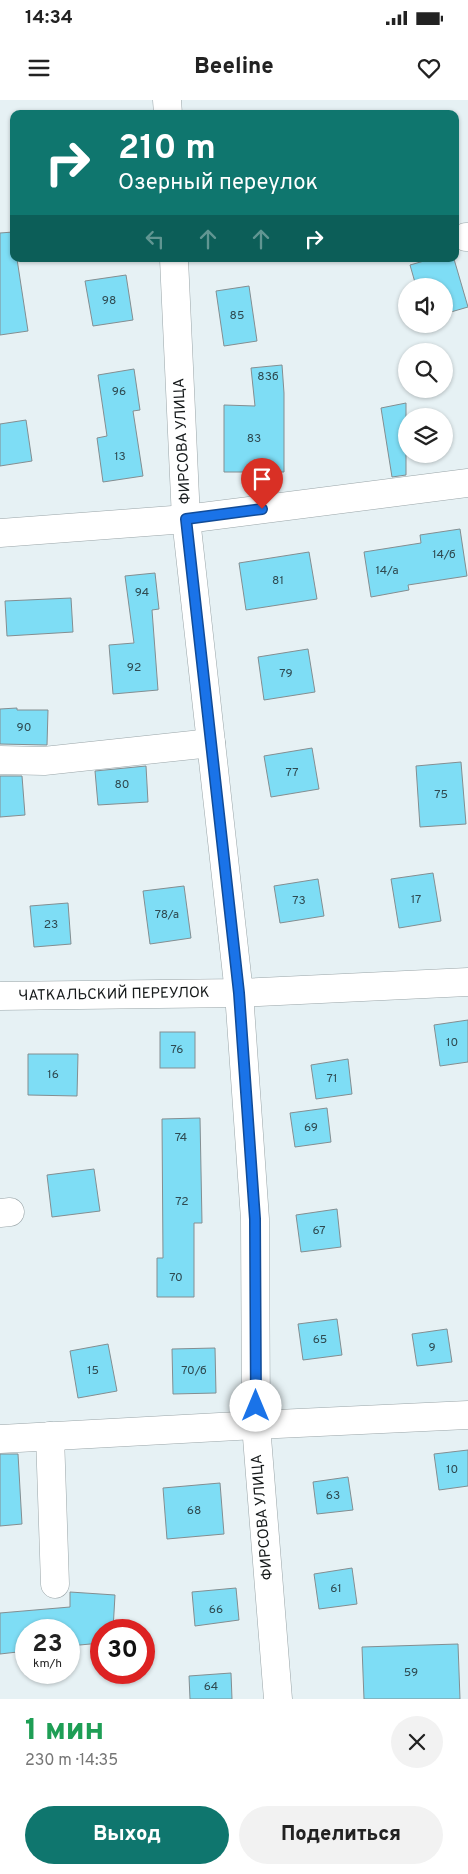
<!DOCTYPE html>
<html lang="ru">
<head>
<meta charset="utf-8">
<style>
  body { margin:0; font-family:Overpass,sans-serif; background:#f2f2f2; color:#222; height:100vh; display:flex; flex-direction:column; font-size:19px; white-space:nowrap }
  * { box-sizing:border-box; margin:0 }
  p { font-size:16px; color:#767676 }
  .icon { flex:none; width:28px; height:28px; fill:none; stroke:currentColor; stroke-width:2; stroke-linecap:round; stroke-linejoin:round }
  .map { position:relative; height:1599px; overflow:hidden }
  .drawer { display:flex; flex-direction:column; background:#fff; flex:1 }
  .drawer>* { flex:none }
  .banner { position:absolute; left:10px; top:10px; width:449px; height:152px; border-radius:10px; box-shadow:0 1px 4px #0004; background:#0f766e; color:#fff; overflow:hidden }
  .controls { position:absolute; left:398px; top:178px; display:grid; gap:10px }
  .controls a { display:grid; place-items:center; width:55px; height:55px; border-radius:50%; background:#fff; box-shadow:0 1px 4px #0004; font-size:25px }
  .speed { position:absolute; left:15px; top:1519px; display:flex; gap:10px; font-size:25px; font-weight:700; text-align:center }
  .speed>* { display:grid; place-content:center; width:65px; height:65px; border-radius:50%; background:#fff; box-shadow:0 1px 4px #0004; line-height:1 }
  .speed small { font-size:12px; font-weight:400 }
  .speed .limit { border:8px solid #d22; background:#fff; color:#111 }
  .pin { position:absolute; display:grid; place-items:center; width:42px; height:42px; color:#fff; margin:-51px -21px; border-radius:50% 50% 50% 0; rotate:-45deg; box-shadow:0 0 5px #0007 }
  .pin .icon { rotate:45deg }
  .me { position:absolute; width:55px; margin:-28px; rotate:0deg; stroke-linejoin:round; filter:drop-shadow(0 0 4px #0008) }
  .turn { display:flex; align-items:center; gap:18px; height:105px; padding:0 25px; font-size:22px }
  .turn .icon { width:65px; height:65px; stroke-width:2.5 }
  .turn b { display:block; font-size:35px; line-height:42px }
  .lanes { display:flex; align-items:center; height:48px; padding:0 25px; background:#0003; justify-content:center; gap:25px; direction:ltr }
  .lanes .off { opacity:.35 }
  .round { display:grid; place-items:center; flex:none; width:52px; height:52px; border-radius:26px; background:#f2f2f2 }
  .head { display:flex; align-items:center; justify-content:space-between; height:85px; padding:0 25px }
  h1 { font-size:30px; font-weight:800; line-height:38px; color:#1e9e55 }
  .primary-button { display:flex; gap:10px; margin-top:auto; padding:10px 25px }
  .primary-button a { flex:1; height:58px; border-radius:30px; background:#0f766e; color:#fff; font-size:20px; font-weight:800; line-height:58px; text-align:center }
  .primary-button a+a { background:#f2f2f2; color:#222 }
  .status { display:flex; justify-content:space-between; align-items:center; height:35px; padding:0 25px; background:#fff; direction:ltr }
  .status svg { height:14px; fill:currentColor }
  header { display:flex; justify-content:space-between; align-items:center; height:65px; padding:0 25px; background:#fff; font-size:22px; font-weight:800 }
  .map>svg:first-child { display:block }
  .building { fill:#7eddf5; stroke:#848e91 }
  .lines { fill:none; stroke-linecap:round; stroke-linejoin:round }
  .minor-casing { stroke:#9aa5a8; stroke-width:29 }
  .minor { stroke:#fff; stroke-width:28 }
  .route-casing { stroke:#114b97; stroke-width:12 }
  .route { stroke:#1a73e8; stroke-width:9 }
  .labels { text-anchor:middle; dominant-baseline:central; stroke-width:4; stroke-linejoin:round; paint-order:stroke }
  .number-label { font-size:12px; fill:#2f4a51 }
  .street-label { font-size:15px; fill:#15191a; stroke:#fff }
</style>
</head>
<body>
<div class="status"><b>14:34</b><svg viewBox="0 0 49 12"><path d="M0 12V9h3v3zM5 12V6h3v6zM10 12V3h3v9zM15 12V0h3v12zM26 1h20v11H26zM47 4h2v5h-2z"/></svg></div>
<header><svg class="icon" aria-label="menu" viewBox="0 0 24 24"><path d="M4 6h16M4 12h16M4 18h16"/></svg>Beeline<svg class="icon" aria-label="heart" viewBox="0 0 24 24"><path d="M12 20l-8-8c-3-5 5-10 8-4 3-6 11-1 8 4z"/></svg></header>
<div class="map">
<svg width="468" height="1599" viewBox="0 0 468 1599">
  <rect width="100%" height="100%" fill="#e6f1f4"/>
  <g class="building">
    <path d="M13,132L14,159H17L28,231L0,235V133Z"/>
    <path d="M431,159H454L468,207L444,214V186H416L410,165Z"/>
    <path d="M126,175L133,220L93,226L85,181Z"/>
    <path d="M249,186L257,241L224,246L216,191Z"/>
    <path d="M282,265L284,293V372H224V305L255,306L251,268Z"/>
    <path d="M134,269L140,310L133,311L143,376L103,382L97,338L107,336L98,275Z"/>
    <path d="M406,303V375L392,377L381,308Z"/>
    <path d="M26,320L32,361L0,366V324Z"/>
    <path d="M460,429L467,476L408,485L409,490L371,497L364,452L421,443L420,435Z"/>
    <path d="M309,452L317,499L246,510L239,463Z"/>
    <path d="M155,473L159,509L152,510L158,590L113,594L109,545L134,543L125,476Z"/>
    <path d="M71,498L73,532L7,536L5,501Z"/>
    <path d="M308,549L315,592L264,600L258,557Z"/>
    <path d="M17,608V610H48L47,645L0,644V609Z"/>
    <path d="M312,648L319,689L271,697L264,656Z"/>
    <path d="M461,662L466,724L420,727L416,666Z"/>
    <path d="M146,666L148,702L98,705L95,671Z"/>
    <path d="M0,676H22L25,715L0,717Z"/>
    <path d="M433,773L441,821L399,828L391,779Z"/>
    <path d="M318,779L324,816L280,823L274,786Z"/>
    <path d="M184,786L191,838L150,844L143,791Z"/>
    <path d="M68,803L71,844L34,847L30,806Z"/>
    <path d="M468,920V962L440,966L434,925Z"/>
    <rect x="160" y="932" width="35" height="36"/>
    <path d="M28,954H78L77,996L28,995Z"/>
    <path d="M348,959L352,994L316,999L311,965Z"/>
    <path d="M327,1008L331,1042L295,1047L290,1013Z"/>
    <path d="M200,1018L202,1123H194V1197H157V1158H163L162,1019Z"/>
    <path d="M94,1069L100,1111L52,1117L47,1075Z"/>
    <path d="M337,1109L341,1147L301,1152L296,1115Z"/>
    <path d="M337,1219L342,1255L303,1260L298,1224Z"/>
    <path d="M447,1229L452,1262L417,1266L412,1234Z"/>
    <path d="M108,1244L117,1291L78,1298L70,1251Z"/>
    <path d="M215,1248L216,1293L173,1294L172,1249Z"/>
    <path d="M468,1350V1386L439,1390L434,1354Z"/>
    <path d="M0,1354H18L22,1424L0,1426Z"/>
    <path d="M348,1377L353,1410L317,1414L313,1382Z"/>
    <path d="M220,1383L224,1434L167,1439L163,1388Z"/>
    <path d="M352,1468L357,1504L319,1509L314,1474Z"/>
    <path d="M236,1488L239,1520L195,1526L192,1492Z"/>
    <path d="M70,1492L115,1495L113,1530H101V1543L69,1546V1530H26V1551L0,1554V1513L70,1507Z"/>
    <path d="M458,1544L460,1599H364L362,1547Z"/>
    <path d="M231,1573L232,1599H190L189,1576Z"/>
  </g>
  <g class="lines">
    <g class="minor-casing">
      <g id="minor">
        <path d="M167,0L168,14"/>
        <path d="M466,137H468"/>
        <path d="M174,159L186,419L239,893L255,1119L256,1325L278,1599"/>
        <path d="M0,433L186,419L468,383"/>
        <path d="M0,660L44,661L211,643"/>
        <path d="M0,896L239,893L468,882"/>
        <path d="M0,1113L10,1112"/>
        <path d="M50,1336L55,1484"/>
        <path d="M0,1339L256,1325L468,1315"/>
      </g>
    </g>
    <use href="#minor" class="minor"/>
  </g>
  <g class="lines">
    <g class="route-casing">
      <path id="route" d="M256,1306L255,1119L239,893L186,419L262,409"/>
    </g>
    <use href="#route" class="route"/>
  </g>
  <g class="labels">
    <g class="number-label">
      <text x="109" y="201">98</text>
      <text x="237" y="216">85</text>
      <text x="268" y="277">83б</text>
      <text x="119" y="292">96</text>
      <text x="254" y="339">83</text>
      <text x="120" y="357">13</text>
      <text x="444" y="455">14/б</text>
      <text x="387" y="471">14/а</text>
      <text x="278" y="481">81</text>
      <text x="142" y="493">94</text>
      <text x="134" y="568">92</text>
      <text x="286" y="574">79</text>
      <text x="24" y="628">90</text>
      <text x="292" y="673">77</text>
      <text x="122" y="685">80</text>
      <text x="441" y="695">75</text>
      <text x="416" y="800">17</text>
      <text x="299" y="801">73</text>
      <text x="167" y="815">78/а</text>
      <text x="51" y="825">23</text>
      <text x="452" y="943">10</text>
      <text x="177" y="950">76</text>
      <text x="53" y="975">16</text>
      <text x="332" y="979">71</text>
      <text x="311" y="1028">69</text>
      <text x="181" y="1038">74</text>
      <text x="182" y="1102">72</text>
      <text x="319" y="1131">67</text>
      <text x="176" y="1178">70</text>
      <text x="320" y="1240">65</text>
      <text x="432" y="1248">9</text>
      <text x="93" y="1271">15</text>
      <text x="194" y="1271">70/б</text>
      <text x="452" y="1370">10</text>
      <text x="333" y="1396">63</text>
      <text x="194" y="1411">68</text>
      <text x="336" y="1489">61</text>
      <text x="216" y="1510">66</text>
      <text x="411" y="1573">59</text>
      <text x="211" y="1587">64</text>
    </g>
    <g class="street-label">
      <text transform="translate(183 341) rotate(-93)">ФИРСОВА УЛИЦА</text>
      <text transform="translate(114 895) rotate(-1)">ЧАТКАЛЬСКИЙ ПЕРЕУЛОК</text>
      <text transform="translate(263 1417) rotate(-95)">ФИРСОВА УЛИЦА</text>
    </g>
  </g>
</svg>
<div class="controls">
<a><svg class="icon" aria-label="sound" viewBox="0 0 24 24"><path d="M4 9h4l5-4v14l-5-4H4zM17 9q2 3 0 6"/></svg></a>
<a><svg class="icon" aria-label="search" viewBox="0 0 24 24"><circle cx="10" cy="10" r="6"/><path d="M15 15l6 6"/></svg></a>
<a><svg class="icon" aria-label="layers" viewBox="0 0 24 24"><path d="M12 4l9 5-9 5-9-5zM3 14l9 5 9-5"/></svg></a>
</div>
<div class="speed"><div>23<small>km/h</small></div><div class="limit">30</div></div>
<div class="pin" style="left:262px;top:409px;background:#d93025"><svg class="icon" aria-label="arrive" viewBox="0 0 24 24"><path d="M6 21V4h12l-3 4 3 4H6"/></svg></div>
<svg class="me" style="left:256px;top:1306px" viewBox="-20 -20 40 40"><circle r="19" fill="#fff"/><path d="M0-13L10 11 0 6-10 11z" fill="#1a73e8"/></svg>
<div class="banner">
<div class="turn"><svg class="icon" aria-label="right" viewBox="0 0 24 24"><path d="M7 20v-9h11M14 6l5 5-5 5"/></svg><div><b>210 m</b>Озерный переулок</div></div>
<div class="lanes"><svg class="icon off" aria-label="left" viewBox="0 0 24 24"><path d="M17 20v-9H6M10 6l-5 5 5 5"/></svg><svg class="icon off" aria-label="ahead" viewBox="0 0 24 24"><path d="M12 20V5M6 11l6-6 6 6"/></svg><svg class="icon off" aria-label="ahead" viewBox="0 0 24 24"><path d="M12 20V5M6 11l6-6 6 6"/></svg><svg class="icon" aria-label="right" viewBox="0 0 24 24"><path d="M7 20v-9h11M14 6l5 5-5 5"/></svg></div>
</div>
</div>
<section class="drawer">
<div class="head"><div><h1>1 мин</h1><p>230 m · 14:35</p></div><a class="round"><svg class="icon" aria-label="close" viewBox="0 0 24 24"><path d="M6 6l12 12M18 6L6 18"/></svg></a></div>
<div class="primary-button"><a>Выход</a><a>Поделиться</a></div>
</section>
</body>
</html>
